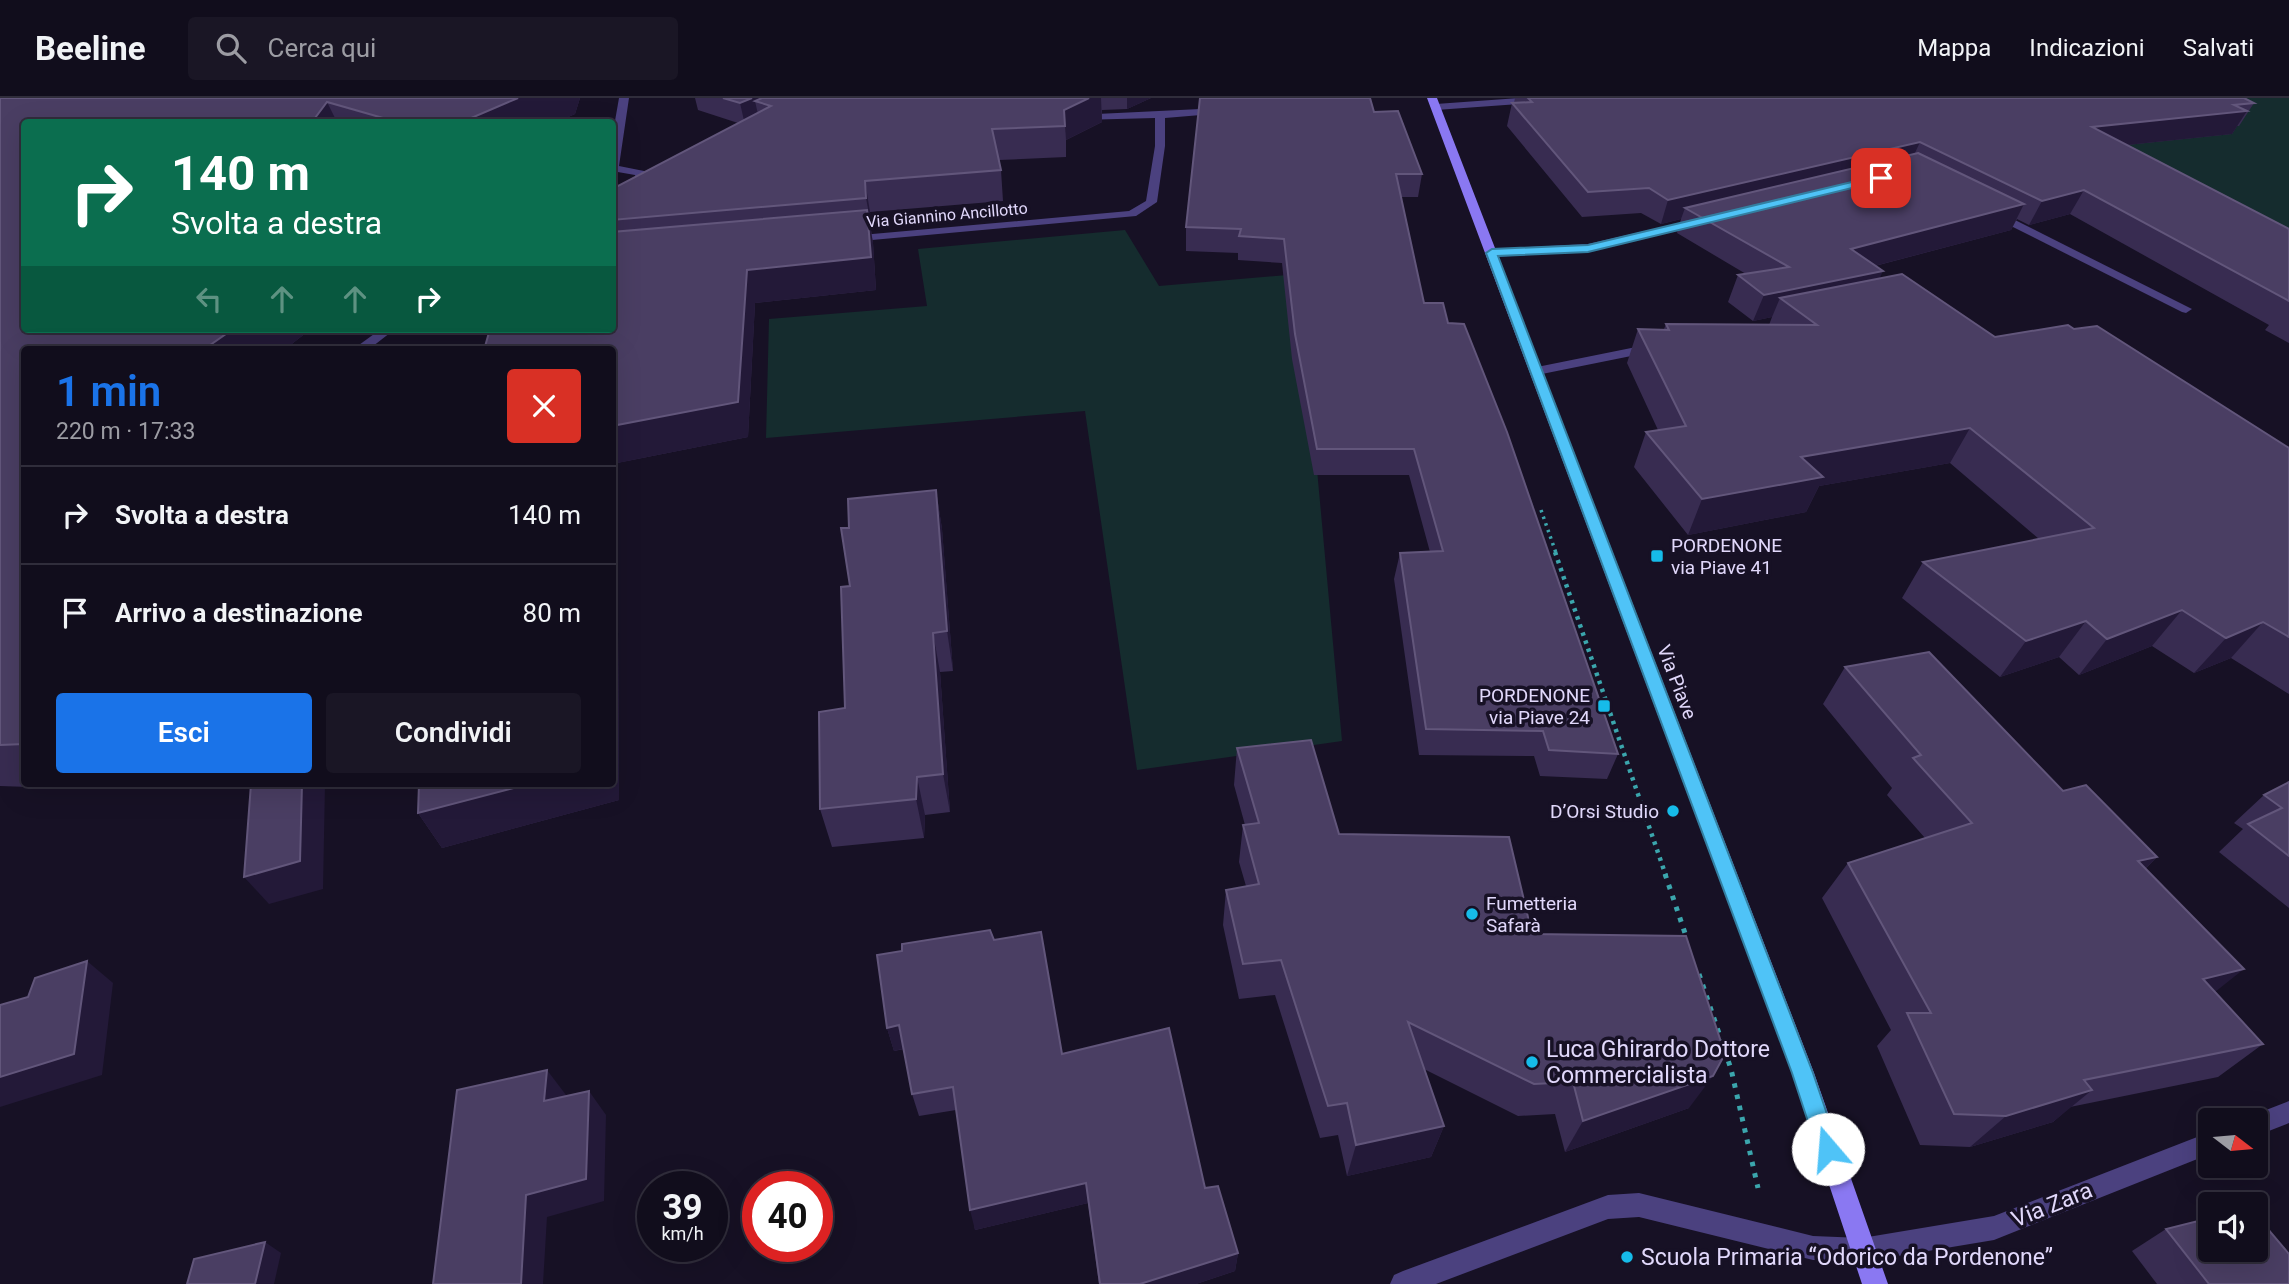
<!DOCTYPE html>
<html lang="it">
<head>
<meta charset="utf-8">
<style>
  body { margin:0; font-family:Roboto,sans-serif; background:#1a1625; color:#f1f3f6; height:100vh; display:flex; flex-direction:column; font-size:26px; white-space:nowrap }
  * { box-sizing:border-box; margin:0 }
  p { font-size:23px; color:#9c9ca3 }
  .icon { flex:none; width:38px; height:38px; fill:none; stroke:currentColor; stroke-width:2; stroke-linecap:round; stroke-linejoin:round }
  .map { position:relative; flex:1; overflow:hidden }
  .drawer { position:absolute; left:21px; top:248px; width:595px; height:441px; display:flex; flex-direction:column; background:#110d1c; border-radius:7px; box-shadow:0 7px 28px #0002,0 0 0 2px #302d3b }
  .drawer>* { flex:none }
  .top-card { position:absolute; left:21px; top:21px; width:595px; height:214px; border-radius:7px; box-shadow:0 7px 28px #0002,0 0 0 2px #302d3b; background:#0b6e4f; color:#fff; overflow:hidden }
  .needle { width:46px; rotate:106deg }
  .buttons { position:absolute; left:2198px; top:1010px; display:grid; gap:14px }
  .buttons a { display:grid; place-items:center; width:70px; height:70px; border-radius:7px; background:#110d1c; box-shadow:0 7px 28px #0002,0 0 0 2px #302d3b; font-size:35px }
  .speed { position:absolute; left:637px; top:1073px; display:flex; gap:14px; font-size:35px; font-weight:700; text-align:center }
  .speed>* { display:grid; place-content:center; width:91px; height:91px; border-radius:50%; background:#110d1c; box-shadow:0 7px 28px #0002,0 0 0 2px #302d3b; line-height:1 }
  .speed small { font-size:18px; font-weight:400 }
  .speed .limit { border:10px solid #d22; background:#fff; color:#111 }
  .pin { position:absolute; display:grid; place-items:center; width:60px; height:60px; color:#fff; margin:-30px; border-radius:14px; box-shadow:0 4px 10px #0006 }
  .me { position:absolute; width:77px; margin:-38px; rotate:342deg; stroke-linejoin:round; filter:drop-shadow(0 0 5px #0008) }
  .turn { display:flex; align-items:center; gap:24px; height:147px; padding:0 35px; font-size:32px }
  .turn .icon { width:91px; height:91px; stroke-width:2.5 }
  .turn b { display:block; font-size:49px; line-height:60px }
  .lanes { display:flex; align-items:center; height:66px; padding:0 35px; background:#0003; justify-content:center; gap:35px; direction:ltr }
  .lanes .off { opacity:.35 }
  .round { display:grid; place-items:center; flex:none; width:74px; height:74px; border-radius:7px; background:#1a1625 }
  .summary { display:flex; align-items:center; justify-content:space-between; height:119px; padding:0 35px }
  h1 { font-size:42px; font-weight:600; line-height:52px; color:#1a73e8 }
  .action { display:flex; gap:14px; margin-top:auto; padding:14px 35px }
  .action a { flex:1; height:80px; border-radius:7px; background:#1a73e8; color:#fff; font-size:28px; font-weight:600; line-height:80px; text-align:center }
  .action a+a { background:#1a1625; color:#f1f3f6 }
  ul { padding:0; list-style:none }
  li { display:flex; align-items:center; gap:21px; height:98px; padding:0 35px; border-top:2px solid #302d3b }
  li div { flex:1 }
  li b { display:block; font-size:26px }
  li em { font-style:normal }
  header { display:flex; align-items:center; gap:42px; box-sizing:border-box; height:98px; padding:0 35px; background:#110d1c; border-bottom:2px solid #302d3b }
  header strong { font-size:33px }
  nav { display:flex; gap:38px; margin-inline-start:auto; font-size:24px }
  .search { width:490px; height:63px; background:#1a1625; display:flex; align-items:center; gap:18px; box-sizing:border-box; padding:0 24px; border-radius:7px; color:#9c9ca3; font-size:26px }
  .map>svg:first-child { display:block }
  .green { fill:#152c2e }
  .lines { fill:none; stroke-linecap:round; stroke-linejoin:round }
  .path-far2 { stroke:#3ba6ad; stroke-width:3.5; stroke-dasharray:2.5 4.5; stroke-linecap:butt }
  .path-far1 { stroke:#3ba6ad; stroke-width:4.5; stroke-dasharray:3.5 5; stroke-linecap:butt }
  .path { stroke:#3ba6ad; stroke-width:5; stroke-dasharray:4.5 7; stroke-linecap:butt }
  .lane { fill:#4b417f; fill-rule:evenodd }
  .street { fill:#4b417f; fill-rule:evenodd }
  .secondary { fill:#8a78f2; fill-rule:evenodd }
  .wall { fill:#382c51 }
  .shaded-wall { fill:#231938 }
  .building { fill:#4a3e63; stroke:#62567b; stroke-width:2 }
  .route { fill:#4fc3f7; stroke:#337fa1; stroke-width:2 }
  .poi-dot { fill:#16bbe9; stroke:#171125; stroke-width:2.5 }
  .labels { text-anchor:middle; dominant-baseline:central; stroke-width:7; stroke-linejoin:round; paint-order:stroke }
  .far-street-label { font-size:16px; fill:#e1d8fb; stroke:#171125 }
  .poi-label { font-size:19px; fill:#e1d8fb; stroke:#171125; text-anchor:start }
  .street-label { font-size:19px; fill:#e1d8fb; stroke:#171125 }
  .near-poi-label { font-size:23px; fill:#e1d8fb; stroke:#171125; text-anchor:start }
  .near-street-label { font-size:23px; fill:#e1d8fb; stroke:#171125 }
</style>
</head>
<body>
<header>
<strong>Beeline</strong>
<div class="search"><svg class="icon" aria-label="search" viewBox="0 0 24 24"><circle cx="10" cy="10" r="6"/><path d="M15 15l6 6"/></svg>Cerca qui</div>
<nav><a>Mappa</a><a>Indicazioni</a><a>Salvati</a></nav>
</header>
<div class="map">
<svg width="2289" height="1186" viewBox="0 0 2289 1186">
  <rect width="100%" height="100%" fill="#171125"/>
  <g class="green">
    <path d="M2188,0H2289V157L2039,39Z"/>
    <path d="M1125,132L1159,188L1299,176L1342,643L1137,672L1085,313L766,340L769,221L927,208L918,151Z"/>
  </g>
  <g class="lines">
    <path class="path-far2" d="M1541,412L1556,455"/>
    <path class="path-far1" d="M1555,454L1666,778"/>
    <g class="path">
      <path d="M1665,776L1687,841"/>
      <path d="M1699,876L1731,971L1758,1090"/>
    </g>
    <g class="lane">
      <path d="M1519,0H1564L1559,3L1436,12L1431,9L1436,6Z"/>
      <path d="M1991,114H1999L2192,211L2186,215L2182,214L1991,118Z"/>
      <path d="M1702,120L1706,121V125L1588,154L1492,159L1486,155L1492,151L1588,146Z"/>
      <path d="M1651,246L1656,247V253L1537,277L1530,273L1537,269Z"/>
    </g>
    <g class="street">
      <path d="M619,0H629L619,68L644,73L648,84L635,97L612,104V97L627,93L637,83L635,77L612,73V40Z"/>
      <path d="M1221,10L1226,13L1225,15L1165,20V48L1157,104L1136,118L850,144L844,141L850,138L1129,113L1146,103L1155,48V20L1080,22L1075,19L1076,17Z"/>
      <path d="M381,231H395L368,252H352Z"/>
      <path d="M2289,1003V1025L2256,1038V1022H2247L2248,1019Z"/>
      <path d="M2210,1034V1056L1994,1142L1862,1164L1813,1162L1639,1119L1608,1121L1436,1186H1390L1394,1177L1403,1173L1608,1097L1639,1095L1813,1138L1862,1140L1994,1118Z"/>
    </g>
    <path class="secondary" d="M1427,0H1437L1814,975L1888,1186H1862L1792,975Z"/>
  </g>
  <g class="wall">
    <path d="M0,0H580L575,16L557,24H24V231H311L284,252H24V686H80L73,688L29,689L0,688Z"/>
    <path d="M695,0H1151L1127,11L1102,12V24L1066,42V59L999,62L1001,72L1003,103L870,114L872,132H871L873,145L876,192L755,205L748,339L617,365L619,702L442,750L418,715L612,231V91L738,25L698,12Z"/>
    <path d="M1515,0H2244L2254,5L2239,28H2237L2232,36L2127,47L2289,131V245L2265,232L2269,227L2070,116L2029,127L2017,121L2011,132L1875,168L1880,180L1995,239L2074,231L2289,350V596L2231,560L2194,575L2152,548L2079,577L2059,559L2000,579L1902,500L1923,464L2039,441L1950,365L1819,388L1806,414L1688,437L1634,369L1646,334L1658,332L1627,265L1638,231H1664L1666,226L1769,227L1772,219L1753,223L1728,204L1738,177L1746,176L1677,135L1681,121L1661,126L1641,115L1582,119L1507,28L1512,5H1514Z"/>
    <path d="M1374,14L1422,76L1418,99H1401L1424,205L1448,225L1618,656L1607,681L1540,678L1534,658L1419,657L1394,481L1400,455L1430,454L1409,377H1314L1292,261L1282,165L1238,162V155L1186,153V129Z"/>
    <path d="M936,392L942,431L953,573L940,574L950,714L925,717L924,740L832,749L820,711L845,610L850,488L849,430Z"/>
    <path d="M1845,569L2063,693L2157,759L2145,771L2215,894L2263,946L2218,979L2070,1009L2053,1024L1970,1049L1920,1047L1877,948L1891,932L1822,800L1848,765L1925,740L1887,697L1892,690L1823,606Z"/>
    <path d="M1237,650L1339,736L1532,836L1689,1010L1565,1054L1555,1016L1518,1018L1424,971L1444,1028L1431,1059L1347,1078L1338,1037L1320,1040L1275,897L1239,901L1223,827L1226,792L1246,788L1239,764L1243,727H1245L1234,687Z"/>
    <path d="M2289,684V810L2219,754L2243,731L2234,725L2264,697Z"/>
    <path d="M994,842L1062,956L1205,1090L1238,1155L1235,1173L1196,1186H1099L1088,1105L975,1132L956,1012L919,1018L912,996L904,951L894,953L887,930Z"/>
    <path d="M2166,1131L2289,1186H2157L2132,1153Z"/>
  </g>
  <g class="shaded-wall">
    <path d="M518,0H580L575,16L557,24H462Z"/>
    <path d="M752,0H804L771,8L755,3L759,21L745,27L740,5Z"/>
    <path d="M1089,0H1101L1102,24L1066,42L1064,12Z"/>
    <path d="M1127,0H1151L1127,11Z"/>
    <path d="M327,4L337,24H312Z"/>
    <path d="M2247,13L2232,36L2079,52L2092,29Z"/>
    <path d="M1920,44L1909,68L1685,110L1681,121L1661,126L1668,102Z"/>
    <path d="M865,83L870,114L872,132L866,100Z"/>
    <path d="M2084,92L2070,116L2029,127L2042,103Z"/>
    <path d="M2024,106L2011,132L1840,177L1851,151Z"/>
    <path d="M867,112L873,145L876,192L755,205L748,339L617,365L619,702L442,750L418,715L529,686H612V328L747,172Z"/>
    <path d="M1883,173L1871,199L1780,200L1772,219L1753,223L1764,197Z"/>
    <path d="M233,231H311L284,252H203Z"/>
    <path d="M1970,330L1950,365L1819,388L1806,414L1688,437L1702,401L1801,359Z"/>
    <path d="M936,392L942,431L953,573L947,533Z"/>
    <path d="M2182,512L2152,548L2079,577L2107,541Z"/>
    <path d="M2086,523L2059,559L2000,579L2026,543Z"/>
    <path d="M2263,524L2231,560L2194,575L2226,540Z"/>
    <path d="M933,535L940,574L950,714L943,676Z"/>
    <path d="M917,679L925,717L924,740L916,701Z"/>
    <path d="M302,686H325L323,791L269,806L244,779Z"/>
    <path d="M2157,759L2120,795L2138,763Z"/>
    <path d="M87,863L113,885L102,977L0,1009V979Z"/>
    <path d="M2244,871L2201,905L2203,881Z"/>
    <path d="M899,927L906,950L894,953L887,930Z"/>
    <path d="M547,972L566,997L563,1026L544,1003Z"/>
    <path d="M1713,978L1689,1010L1565,1054L1583,1023Z"/>
    <path d="M2092,992L2053,1024L1970,1049L2006,1018Z"/>
    <path d="M589,993L606,1017L604,1103L547,1119L543,1186H521L526,1097Z"/>
    <path d="M1444,1028L1431,1059L1347,1078L1356,1047Z"/>
    <path d="M1086,1085L1088,1105L975,1132L970,1112Z"/>
    <path d="M265,1144L281,1155L274,1186H255Z"/>
    <path d="M1238,1155L1235,1173L1196,1186H1140Z"/>
  </g>
  <g class="building">
    <path d="M0,0H518L462,24H397L327,4L312,24H24V231H233L203,252H24V646L0,647Z"/>
    <path d="M723,0H752L740,5Z"/>
    <path d="M762,0H1089L1064,12L1065,28L992,31L1001,72L865,83L866,100L612,122V91L771,8L755,3Z"/>
    <path d="M1200,0H1370L1374,14L1398,13L1422,76H1396L1424,205H1443L1448,225L1464,226L1507,334L1618,656L1549,652L1543,633L1426,631L1400,455L1443,453L1414,351H1317L1295,236L1284,141L1239,138L1241,131L1186,129Z"/>
    <path d="M1528,0H2244L2254,5L2234,7L2247,13L2092,29L2289,131V203L2084,92L2042,103L1920,44L1668,102L1649,90L1588,94L1512,5L1532,4Z"/>
    <path d="M1918,55L2024,106L1851,151L1883,173L1764,197L1738,177L1789,169L1685,110Z"/>
    <path d="M867,112L871,159L747,172L738,304L612,328V252H484L490,231H612V134Z"/>
    <path d="M1902,176L1995,239L2068,227L2074,231L2097,228L2289,350V539L2263,524L2226,540L2182,512L2107,541L2086,523L2026,543L1923,464L2094,430L1970,330L1801,359L1823,379L1702,401L1646,334L1686,328L1638,231L1669,232L1666,226L1817,227L1780,200Z"/>
    <path d="M936,392L947,533L933,535L943,676L917,679L916,701L820,711L819,614L845,610L841,489L850,488L841,430H849L848,401Z"/>
    <path d="M1929,554L2063,693L2086,687L2157,759L2138,763L2244,871L2203,881L2263,946L2084,982L2092,992L2006,1018L1954,1016L1907,915H1931L1848,765L1972,725L1913,660L1921,657L1845,569Z"/>
    <path d="M1311,642L1339,736L1509,739L1532,836L1686,838L1725,956L1713,978L1583,1023L1573,984L1534,986L1408,924L1444,1028L1356,1047L1347,1005L1328,1008L1281,862L1243,866L1226,792L1259,786L1243,727L1259,725L1237,650Z"/>
    <path d="M2289,684V758L2248,726L2282,710L2264,697Z"/>
    <path d="M251,686H302L300,763L244,779Z"/>
    <path d="M419,686H529L418,715Z"/>
    <path d="M990,832L994,842L1041,834L1062,956L1169,930L1205,1090L1218,1088L1238,1155L1140,1186H1100L1086,1085L970,1112L953,989L912,996L899,927L887,930L877,857L902,853V846Z"/>
    <path d="M87,863L74,956L0,979V907L28,899L35,880Z"/>
    <path d="M547,972L544,1003L589,993L586,1081L526,1097L521,1186H433L457,992Z"/>
    <path d="M2256,1117L2289,1156V1186H2209L2166,1131L2210,1120V1152H2256Z"/>
    <path d="M265,1144L255,1186H187L194,1161Z"/>
  </g>
  <path class="route" d="M1881,77L1886,80L1885,82L1588,154L1498,158L1813,975L1839,1051L1835,1058L1828,1061L1820,1058L1817,1051L1792,975L1486,155L1492,151L1588,147Z"/>
  <g class="poi-dot">
    <rect x="1650" y="451" width="14" height="14" rx="3.5"/>
    <rect x="1597" y="601" width="14" height="14" rx="3.5"/>
    <circle cx="1673" cy="713" r="7"/>
    <circle cx="1472" cy="816" r="7"/>
    <circle cx="1532" cy="964" r="7"/>
    <circle cx="1627" cy="1159" r="7"/>
  </g>
  <g class="labels">
    <g class="far-street-label">
      <text transform="translate(947 117) rotate(-5)">Via Giannino Ancillotto</text>
    </g>
    <g class="poi-label">
      <text x="1671" y="447">PORDENONE<tspan x="1671" dy="22">via Piave 41</tspan></text>
      <text x="1590" y="597" text-anchor="end">PORDENONE<tspan x="1590" dy="22">via Piave 24</tspan></text>
      <text x="1659" y="713" text-anchor="end">D’Orsi Studio</text>
      <text x="1486" y="805">Fumetteria<tspan x="1486" dy="22">Safarà</tspan></text>
    </g>
    <g class="street-label">
      <text transform="translate(1677 584) rotate(69)">Via Piave</text>
    </g>
    <g class="near-poi-label">
      <text x="1546" y="951">Luca Ghirardo Dottore<tspan x="1546" dy="26">Commercialista</tspan></text>
      <text x="1641" y="1159">Scuola Primaria “Odorico da Pordenone”</text>
    </g>
    <g class="near-street-label">
      <text transform="translate(2052 1107) rotate(-22)">Via Zara</text>
    </g>
  </g>
</svg>
<div class="buttons">
<a><svg class="needle" viewBox="-14 -14 28 28"><path d="M0-13l5 13h-10z" fill="#e53935"/><path d="M0 13l5-13h-10z" fill="#9c9ca3"/></svg></a>
<a><svg class="icon" aria-label="sound" viewBox="0 0 24 24"><path d="M4 9h4l5-4v14l-5-4H4zM17 9q2 3 0 6"/></svg></a>
</div>
<div class="speed"><div>39<small>km/h</small></div><div class="limit">40</div></div>
<div class="pin" style="left:1881px;top:80px;background:#d93025"><svg class="icon" aria-label="arrive" viewBox="0 0 24 24"><path d="M6 21V4h12l-3 4 3 4H6"/></svg></div>
<svg class="me" style="left:1828px;top:1051px" viewBox="-20 -20 40 40"><circle r="19" fill="#fff"/><path d="M0-13L10 11 0 6-10 11z" fill="#4fc3f7"/></svg>
<div class="top-card">
<div class="turn"><svg class="icon" aria-label="right" viewBox="0 0 24 24"><path d="M7 20v-9h11M14 6l5 5-5 5"/></svg><div><b>140 m</b>Svolta a destra</div></div>
<div class="lanes"><svg class="icon off" aria-label="left" viewBox="0 0 24 24"><path d="M17 20v-9H6M10 6l-5 5 5 5"/></svg><svg class="icon off" aria-label="ahead" viewBox="0 0 24 24"><path d="M12 20V5M6 11l6-6 6 6"/></svg><svg class="icon off" aria-label="ahead" viewBox="0 0 24 24"><path d="M12 20V5M6 11l6-6 6 6"/></svg><svg class="icon" aria-label="right" viewBox="0 0 24 24"><path d="M7 20v-9h11M14 6l5 5-5 5"/></svg></div>
</div>
<section class="drawer">
<div class="summary"><div><h1>1 min</h1><p>220 m · 17:33</p></div><a class="round" style="background:#d93025;color:#fff"><svg class="icon" aria-label="close" viewBox="0 0 24 24"><path d="M6 6l12 12M18 6L6 18"/></svg></a></div>
<ul>
<li><svg class="icon" aria-label="right" viewBox="0 0 24 24"><path d="M7 20v-9h11M14 6l5 5-5 5"/></svg><div><b>Svolta a destra</b></div><em>140 m</em></li>
<li><svg class="icon" aria-label="arrive" viewBox="0 0 24 24"><path d="M6 21V4h12l-3 4 3 4H6"/></svg><div><b>Arrivo a destinazione</b></div><em>80 m</em></li>
</ul>
<div class="action"><a>Esci</a><a>Condividi</a></div>
</section>
</div>
</body>
</html>
